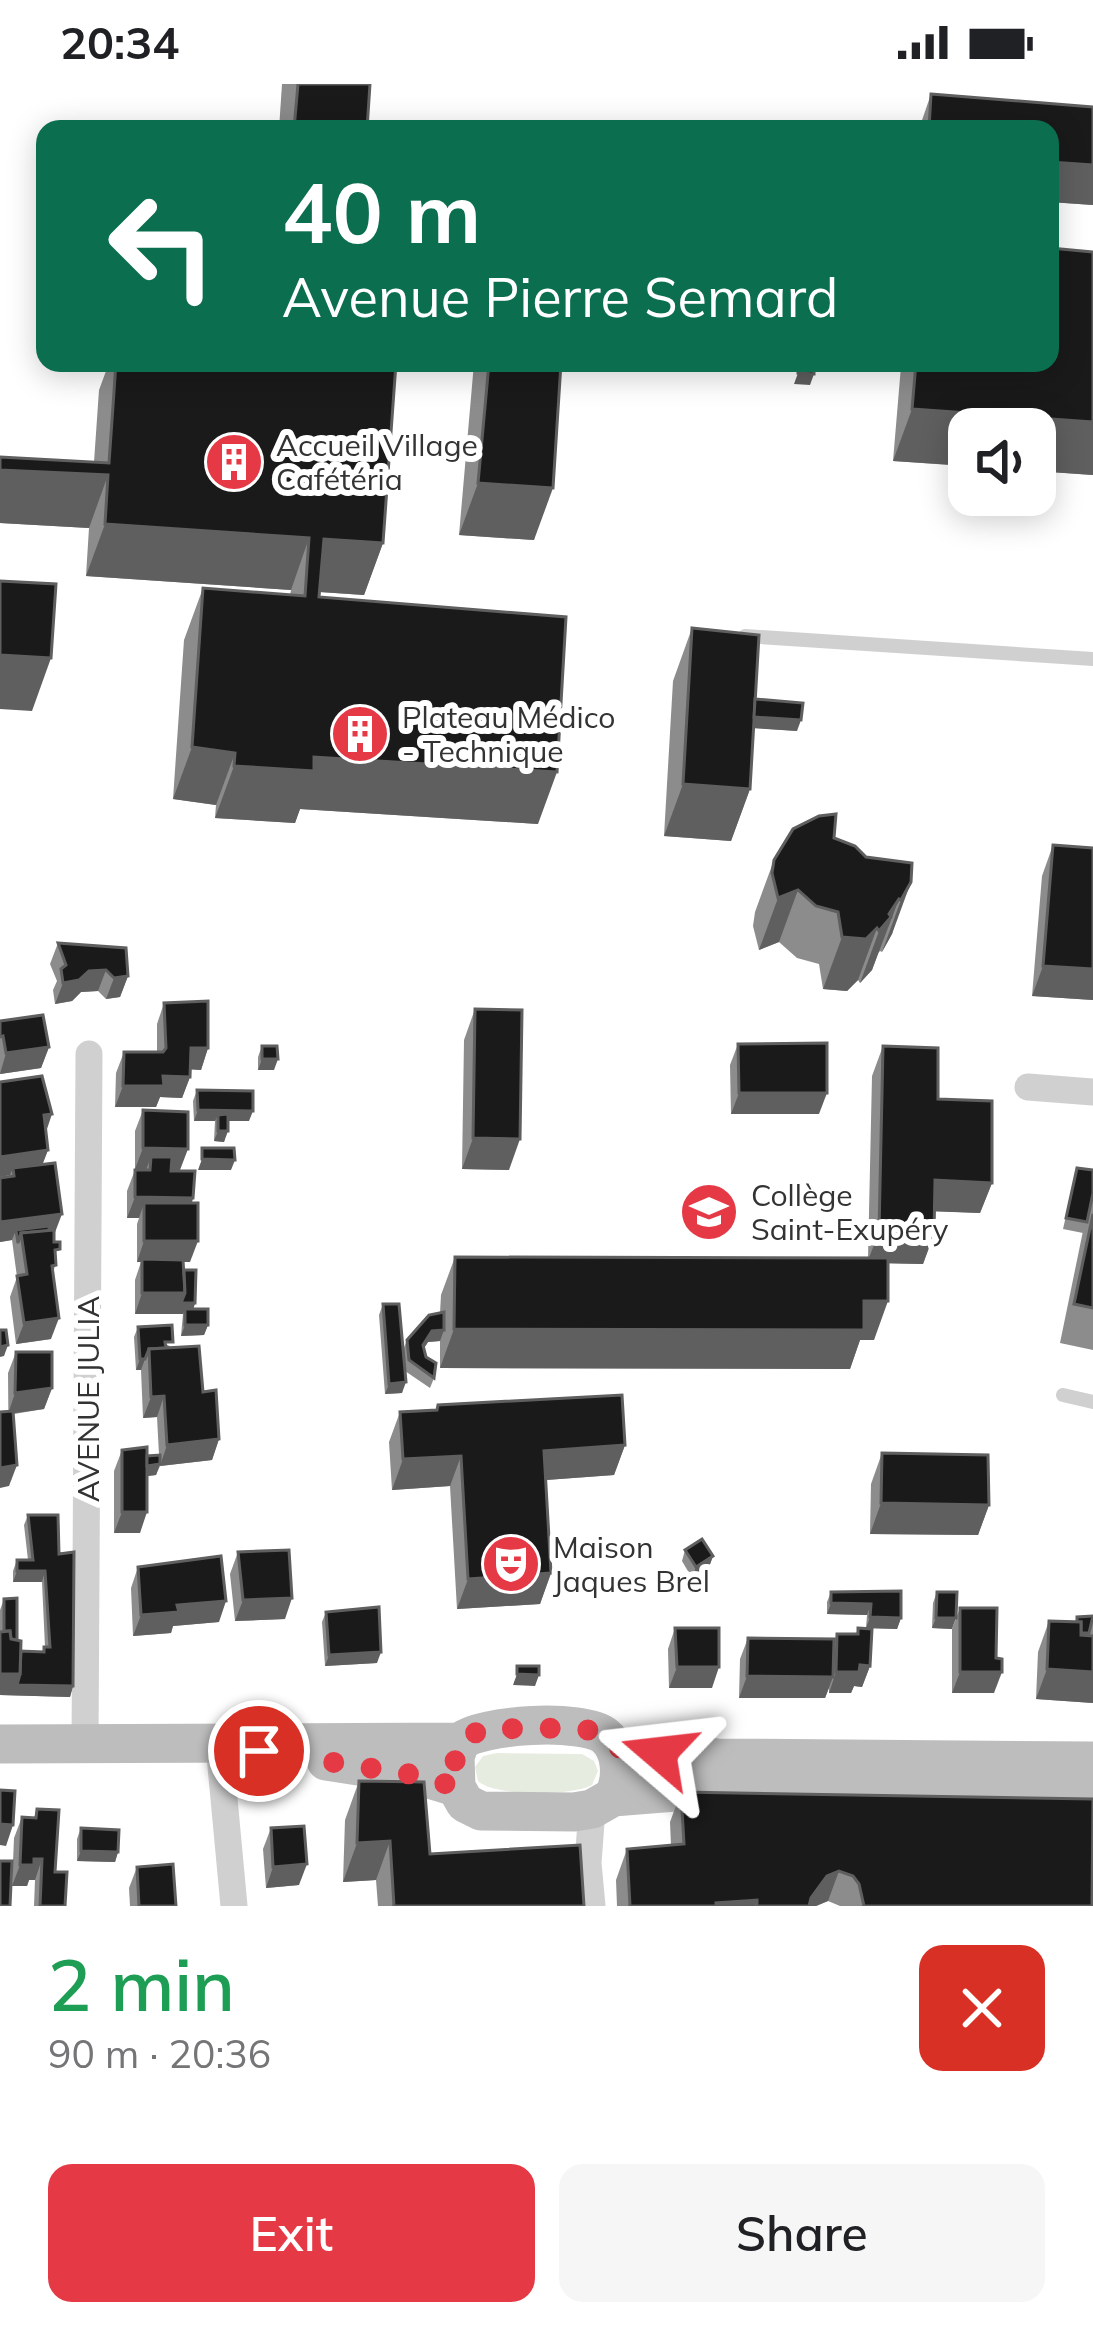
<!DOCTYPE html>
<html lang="en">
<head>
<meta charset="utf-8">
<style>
  body { margin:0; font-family:Mulish,sans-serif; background:#f6f6f6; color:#202124; height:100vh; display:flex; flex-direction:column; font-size:45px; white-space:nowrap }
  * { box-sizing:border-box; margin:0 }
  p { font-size:39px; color:#757577 }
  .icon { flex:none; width:66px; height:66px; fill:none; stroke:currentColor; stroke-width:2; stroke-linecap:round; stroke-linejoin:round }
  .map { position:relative; height:1822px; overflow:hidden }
  .sheet { display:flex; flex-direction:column; background:#fff; flex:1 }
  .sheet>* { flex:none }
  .banner { position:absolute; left:36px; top:36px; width:1023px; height:252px; border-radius:24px; box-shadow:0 6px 30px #0003; background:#0b6e4f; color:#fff; overflow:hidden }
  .tools { position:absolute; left:948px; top:324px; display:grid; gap:24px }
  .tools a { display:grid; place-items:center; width:108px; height:108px; border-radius:24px; background:#fff; box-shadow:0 6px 30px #0003; font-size:60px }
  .pin { position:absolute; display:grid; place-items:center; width:102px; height:102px; color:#fff; margin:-51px; border:6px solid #fff; border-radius:50%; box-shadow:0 3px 12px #0007 }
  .me { position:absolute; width:132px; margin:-66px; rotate:287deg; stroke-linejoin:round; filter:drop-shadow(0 0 9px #0008) }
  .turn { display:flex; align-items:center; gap:42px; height:252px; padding:0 48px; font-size:54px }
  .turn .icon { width:156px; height:156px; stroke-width:2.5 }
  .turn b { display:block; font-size:84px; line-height:102px }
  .round { display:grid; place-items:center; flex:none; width:126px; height:126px; border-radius:24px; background:#f6f6f6 }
  .head { display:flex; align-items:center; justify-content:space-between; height:204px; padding:0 48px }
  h1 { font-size:72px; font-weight:600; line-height:90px; color:#1e9e55 }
  .primary-button { display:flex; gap:24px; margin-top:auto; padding:24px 48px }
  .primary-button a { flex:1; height:138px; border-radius:24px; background:#e63946; color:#fff; font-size:48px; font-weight:600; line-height:138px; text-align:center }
  .primary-button a+a { background:#f6f6f6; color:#202124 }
  .status { display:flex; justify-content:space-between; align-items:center; height:84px; padding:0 60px; background:#fff; direction:ltr }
  .status svg { height:33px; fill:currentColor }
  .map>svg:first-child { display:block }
  .green { fill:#e6ecdf }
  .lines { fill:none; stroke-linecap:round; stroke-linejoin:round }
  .lane { stroke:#d0d0d0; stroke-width:14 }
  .street { stroke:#d0d0d0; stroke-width:27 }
  .secondary { stroke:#bdbdbd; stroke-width:39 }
  .wall { fill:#8c8c8c }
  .shaded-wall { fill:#5f5f5f }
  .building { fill:#1a1a1a; stroke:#5f5f5f; stroke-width:3 }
  .route { stroke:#e63946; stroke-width:21; stroke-dasharray:0 37.8 }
  .labels { text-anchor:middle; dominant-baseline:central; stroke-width:12; stroke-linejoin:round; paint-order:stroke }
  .poi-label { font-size:30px; fill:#333; stroke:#fff; text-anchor:start }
  .street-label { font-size:30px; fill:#333; stroke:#fff }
</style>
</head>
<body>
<div class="status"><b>20:34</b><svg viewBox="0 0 49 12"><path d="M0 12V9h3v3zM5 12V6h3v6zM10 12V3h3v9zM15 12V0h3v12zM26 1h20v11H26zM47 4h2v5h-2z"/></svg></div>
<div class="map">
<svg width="1093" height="1822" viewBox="0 0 1093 1822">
  <rect width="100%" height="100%" fill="#fff"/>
  <path class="green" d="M497,1669L582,1670L594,1677L598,1687L592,1701C572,1712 495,1713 478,1697L475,1683L483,1672Z"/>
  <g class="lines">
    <g class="lane">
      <path d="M745,552L1093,575"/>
      <path d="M1063,1311L1093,1318"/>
    </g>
    <g class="street">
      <path d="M1028,1003L1093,1008"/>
      <path d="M85,1661L89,970"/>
      <path d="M219,1661L234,1822"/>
      <path d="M592,1725L588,1779L592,1822"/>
    </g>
    <g class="secondary">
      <path d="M460,1658L455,1673L456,1703L465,1719L481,1727L574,1728L592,1725L613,1713L713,1705L1093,1708"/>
      <path d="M0,1660L460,1658C480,1640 583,1634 605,1652C622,1666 623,1695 613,1713"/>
      <path d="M614,1663L717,1674L1093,1677"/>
      <path d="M326,1677L416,1691L456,1703"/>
    </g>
  </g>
  <g class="wall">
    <path d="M282,0H370L367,45H279Z"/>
    <path d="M931,10L1093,23V121L1050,118V45H919Z"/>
    <path d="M109,279H396L383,459L364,511L320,508L319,513L538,740L300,725L295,739L215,734L216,721L173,715L184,556L203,504L290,511L291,506L86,492L89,444L0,439V373L94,378L99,306Z"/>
    <path d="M474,279H561L534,456L459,451Z"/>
    <path d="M888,279H1050L1093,391L893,377L901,282H888Z"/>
    <path d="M692,544L755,615L797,647L753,644L750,705L731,757L664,752L673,597Z"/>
    <path d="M834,754L866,773L912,779L892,850L882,868L880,867L878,869L872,886L860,899L858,896L847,907L823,905L819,880L797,874L779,858L759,866L753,842L755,828L774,776Z"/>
    <path d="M1053,761L1093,764V916L1032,912L1042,792Z"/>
    <path d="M58,859L128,892L120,913L106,915L98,907L81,908L72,917L55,920L53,906L57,897L50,880Z"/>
    <path d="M164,919L208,964L201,986L190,985V993L182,1014L160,1013L156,1023H115L116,989L124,968H157V940Z"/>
    <path d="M475,925L509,1086L462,1085L464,956Z"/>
    <path d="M0,937L49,963L41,984L0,990Z"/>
    <path d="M738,960L819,1030H731L730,981Z"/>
    <path d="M262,962L274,986H258V973Z"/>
    <path d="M883,962L938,1015L992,1099L980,1129L934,1127V1150L923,1180L888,1179L874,1256H860L850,1285L440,1284V1257L428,1258L424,1264L434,1294L430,1304L405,1287L402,1309L385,1310L379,1231L383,1220L403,1266L407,1256L440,1229L441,1211L455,1173L868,1174L872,992Z"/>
    <path d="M197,1006L249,1037H228L224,1058L214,1057L215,1037H194L193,1017Z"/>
    <path d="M143,1026L180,1086H172L193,1114L192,1119L190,1178H183L184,1186L195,1219L193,1225L208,1241L204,1251L181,1252L183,1230H135V1196L141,1178H137V1140L139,1134H127V1107L135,1086V1047Z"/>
    <path d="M46,1048L48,1066L42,1081L54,1151L56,1177L53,1190L51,1255L16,1260L10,1213L17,1193L12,1156L0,1158V1094L10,1091L0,1093Z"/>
    <path d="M1077,1084L1093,1086V1266L1060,1259L1083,1147V1149L1063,1145Z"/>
    <path d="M138,1243L171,1263L203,1308L219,1355L212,1376L160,1382L156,1391L147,1392L140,1449H114V1387L122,1366L147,1372L159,1371L157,1333L143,1334L141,1286H136L134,1253Z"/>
    <path d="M16,1268L52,1304L44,1325L14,1330L9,1402L8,1289Z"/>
    <path d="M438,1321L625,1361L614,1391L545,1396L551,1489L540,1520L457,1525L450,1402L392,1406L389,1358L400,1328L436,1326Z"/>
    <path d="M882,1369L989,1421L978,1451L870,1450L871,1400Z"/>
    <path d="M28,1431L59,1470L73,1602L70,1613L0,1611V1526L4,1515L21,1567L42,1568L45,1563L42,1498H13V1487L17,1476H28L24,1441Z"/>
    <path d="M685,1466L713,1472L709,1483L692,1494L682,1477Z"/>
    <path d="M238,1468L285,1535L235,1537L230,1490Z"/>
    <path d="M138,1483L219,1538L173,1542L171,1549L133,1552L131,1504Z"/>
    <path d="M831,1508L901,1534L897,1545L866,1544L867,1531L827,1530V1518Z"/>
    <path d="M937,1508L952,1545L932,1544L933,1519Z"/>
    <path d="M960,1524L994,1609H952V1545Z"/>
    <path d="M326,1528L377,1579L325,1582L322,1538Z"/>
    <path d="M1093,1532V1619L1036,1615L1038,1568L1049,1537L1075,1538L1077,1533Z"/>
    <path d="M675,1544L712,1604H669L668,1565Z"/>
    <path d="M858,1544L870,1582L862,1603L854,1602L851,1609H829V1604L825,1614H739L740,1575L748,1554L833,1560L837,1550H856Z"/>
    <path d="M359,1697L430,1770L584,1822H378L376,1796L343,1798L345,1736Z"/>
    <path d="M681,1708L1092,1822H840L828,1817L816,1822H617L616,1796L627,1765L671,1762L670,1738Z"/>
    <path d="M37,1725L55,1788L65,1822H34L35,1796H29L27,1802H12L14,1754L22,1733L34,1734Z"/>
    <path d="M81,1744L118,1768L115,1778L77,1777V1755Z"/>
    <path d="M271,1744L299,1801L266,1804L263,1765Z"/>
    <path d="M137,1783L176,1822H130L129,1804Z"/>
  </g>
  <g class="shaded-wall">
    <path d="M1050,78L1093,81V121L1050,118Z"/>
    <path d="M798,289L814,290L810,301L794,300Z"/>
    <path d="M912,325L1093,338V391L1035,387V345H969V382L893,377Z"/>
    <path d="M0,386L108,391L89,444L0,439Z"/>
    <path d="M478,399L553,404L534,456L459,451Z"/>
    <path d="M105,440L309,454L291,506L86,492Z"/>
    <path d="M324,455L383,459L364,511L305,507Z"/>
    <path d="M0,571L51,574L32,627L0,625Z"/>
    <path d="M741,632L801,636L797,647L737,643Z"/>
    <path d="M192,663L235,669L216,721L173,715Z"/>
    <path d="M314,673L557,688L538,740L300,725L295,739L215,734L234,682Z"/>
    <path d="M683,700L750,705L731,757L664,752Z"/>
    <path d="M911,798L892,850L882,868L901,816Z"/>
    <path d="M798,806L779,858L759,866L778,814Z"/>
    <path d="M899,815L872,886L860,899L879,847Z"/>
    <path d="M877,844L858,896L847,907L823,905L842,853Z"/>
    <path d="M1043,882L1093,885V916L1032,912Z"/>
    <path d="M106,886L98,907L81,908L72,917L55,920L63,899L89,887Z"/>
    <path d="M128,892L120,913L106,915L114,894Z"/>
    <path d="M49,963L41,984L0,990L6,969Z"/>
    <path d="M191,964H208L201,986L183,985Z"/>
    <path d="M262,975H278L274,986H258Z"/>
    <path d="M163,992L190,993L182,1014L160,1013L156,1023H115L123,1002Z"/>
    <path d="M739,1009H827L819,1030H731Z"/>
    <path d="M198,1026L253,1027L249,1037H218V1031L215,1037H194Z"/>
    <path d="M52,1030L45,1051L44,1031Z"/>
    <path d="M218,1047H228L224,1058L214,1057Z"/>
    <path d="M473,1054L520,1055L509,1086L462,1085Z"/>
    <path d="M143,1064L188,1065L180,1086H150L151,1073L146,1086L135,1085Z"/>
    <path d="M48,1066L40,1087L13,1084L10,1091L0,1093V1073Z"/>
    <path d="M202,1075L235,1076L231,1086H198Z"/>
    <path d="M935,1096L992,1099L980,1129L924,1127Z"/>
    <path d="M135,1113L193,1114L186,1135L144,1119L139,1134H127Z"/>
    <path d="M62,1130L54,1151L21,1149L16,1146L12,1156L0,1158V1138Z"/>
    <path d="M879,1148L934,1150L923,1180L867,1179Z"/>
    <path d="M144,1157H198L190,1178H137Z"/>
    <path d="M142,1209H185L195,1219L192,1230L185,1225L183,1230H135Z"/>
    <path d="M864,1217H888L874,1256H860L850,1285L440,1284L454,1245Z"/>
    <path d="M59,1234L51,1255L16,1260L24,1239Z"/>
    <path d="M185,1241H208L204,1251L181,1252Z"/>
    <path d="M444,1246L440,1257L428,1258L419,1272L423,1261L432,1247Z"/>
    <path d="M8,1261L4,1272L0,1273V1263Z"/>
    <path d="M140,1275H145L141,1286H136Z"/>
    <path d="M406,1298L402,1309L385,1310L389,1300Z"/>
    <path d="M52,1304L44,1325L8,1330L15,1309Z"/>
    <path d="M164,1312L157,1333L143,1334L151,1313Z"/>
    <path d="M219,1355L212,1376L160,1382L167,1361Z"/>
    <path d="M625,1361L614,1391L533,1397L544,1367Z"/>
    <path d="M461,1372L450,1402L392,1406L403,1375Z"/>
    <path d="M160,1380L156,1391L140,1393L144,1383Z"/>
    <path d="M17,1381L9,1402L0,1404V1384Z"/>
    <path d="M881,1419L989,1421L978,1451L870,1450Z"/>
    <path d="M122,1428H147L140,1449H114Z"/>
    <path d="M713,1472L709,1483L692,1494L696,1483Z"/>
    <path d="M17,1487H45L42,1498H13Z"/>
    <path d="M551,1489L540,1520L457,1525L468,1495Z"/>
    <path d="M292,1514L285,1535L235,1537L243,1516Z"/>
    <path d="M226,1517L219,1538L173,1542L171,1549L133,1552L141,1531L177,1521Z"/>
    <path d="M831,1519L871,1520L867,1531L827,1530Z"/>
    <path d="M870,1533L901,1534L897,1545L866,1544Z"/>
    <path d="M936,1534H956L952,1545L932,1544Z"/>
    <path d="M381,1568L377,1579L325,1582L329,1571Z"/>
    <path d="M860,1581L870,1582L862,1603L854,1602L851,1609H829L836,1588Z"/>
    <path d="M677,1583H719L712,1604H669Z"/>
    <path d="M1047,1585L1093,1588V1619L1036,1615Z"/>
    <path d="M960,1588H1002L994,1609H952Z"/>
    <path d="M0,1590H20L73,1602L70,1613L0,1611Z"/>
    <path d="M517,1590L539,1591L535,1602L513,1601Z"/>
    <path d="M747,1592L833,1593L825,1614H739Z"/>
    <path d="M0,1740L13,1741L6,1762L0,1761Z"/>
    <path d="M390,1757L376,1796L343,1798L357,1759Z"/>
    <path d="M81,1767L118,1768L115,1778L77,1777Z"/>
    <path d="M34,1775H42L35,1796H29L27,1802H12L20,1781Z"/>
    <path d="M307,1780L299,1801L266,1804L273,1783Z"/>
    <path d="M839,1787L828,1817L816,1822H808L811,1814L827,1792Z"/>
    <path d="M757,1816L755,1822H715L716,1819Z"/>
  </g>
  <g class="building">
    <path d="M298,0H370L367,45H294Z"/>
    <path d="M931,10L1093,23V81L1050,78V45H929Z"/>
    <path d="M1050,164L1093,168V338L912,325L916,279H1050Z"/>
    <path d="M116,279H396L383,459L324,455L319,513L566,533L557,688L314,673V687L234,682L235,669L192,663L203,504L305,512L309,454L105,440L108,391L0,386V373L109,379Z"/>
    <path d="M489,279H561L553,404L478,399Z"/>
    <path d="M798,279H814V290L798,289Z"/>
    <path d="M0,497L56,500L51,574L0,571Z"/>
    <path d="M692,544L759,551L750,705L683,700Z"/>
    <path d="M755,615L803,619L801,636L754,633Z"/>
    <path d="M836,730L834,754L855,762L866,773L912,779L911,798L901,816L899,815L889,830L891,833L879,847L877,844L866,855L842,853L838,828L816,822L798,806L778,814L772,789L774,776L793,745L819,732Z"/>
    <path d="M1053,761L1093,764V885L1043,882Z"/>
    <path d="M58,859L126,864L128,892L114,894L106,886L89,887L79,896L63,899L61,885L66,881Z"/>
    <path d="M208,917V964H191L190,993L163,992L164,1002H123L124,968H163L166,964L164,919Z"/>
    <path d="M475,925L522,926L520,1055L473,1054Z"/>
    <path d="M43,931L49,963L6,969L3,952L0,953V937Z"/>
    <path d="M827,959V1009H739L738,960Z"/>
    <path d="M262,962H277L278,975H262Z"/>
    <path d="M883,962L938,964V1015L992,1017V1099L935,1096L934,1150L879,1148Z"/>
    <path d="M42,992L52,1030L44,1031L48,1066L0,1073V998Z"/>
    <path d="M197,1006L253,1007V1027L198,1026Z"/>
    <path d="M143,1026L188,1028V1065L143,1064Z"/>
    <path d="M228,1030V1047H218V1031Z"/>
    <path d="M202,1064H234L235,1076L202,1075Z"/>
    <path d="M151,1073H172L171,1087H195L193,1114L135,1113V1086H150Z"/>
    <path d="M55,1079L62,1130L0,1138V1094L14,1092L13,1084Z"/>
    <path d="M1077,1084L1093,1086V1109L1087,1138L1066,1134Z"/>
    <rect x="144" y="1119" width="54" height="38"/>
    <path d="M1093,1130V1224L1074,1220Z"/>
    <path d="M49,1142V1147L21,1149L18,1159L16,1146Z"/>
    <path d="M54,1146V1158H60V1165L55,1166L56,1181L52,1182L59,1234L24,1239L17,1192L27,1190L21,1149Z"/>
    <path d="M455,1173L888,1174V1217H864V1246L454,1245Z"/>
    <path d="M142,1175L183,1176L185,1209H142Z"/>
    <path d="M184,1186H196L195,1219H181L185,1209Z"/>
    <path d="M383,1220H399L406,1298L389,1300Z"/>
    <rect x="185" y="1225" width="23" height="16"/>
    <path d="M444,1228V1246L432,1247L423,1261L426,1273L436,1279L434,1294L409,1276L407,1256L429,1231Z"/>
    <path d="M172,1241L173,1258H165L166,1264L149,1265L145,1275H140L138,1243Z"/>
    <path d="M0,1246H6L8,1261L0,1263Z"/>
    <path d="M199,1262L203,1308L216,1306L219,1355L167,1361L164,1312L151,1313L149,1265Z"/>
    <path d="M16,1268H52V1304L15,1309Z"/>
    <path d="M622,1311L625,1361L544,1367L551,1489L468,1495L461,1372L403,1375L400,1328L437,1326L438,1321Z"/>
    <path d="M13,1327L17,1381L0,1384V1328Z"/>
    <path d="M147,1363V1428H122V1366Z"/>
    <path d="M882,1369L988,1371L989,1421L881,1419Z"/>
    <path d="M160,1371V1380L147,1382V1372Z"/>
    <path d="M28,1431H58L59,1470L74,1468L73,1602L17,1601L20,1590L21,1567L44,1568V1563H50L45,1487H17V1476H33Z"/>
    <path d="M702,1455L713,1472L696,1483L685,1466Z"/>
    <path d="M289,1466L292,1514L243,1516L238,1468Z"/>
    <path d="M221,1472L226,1517L177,1521L179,1528L141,1531L138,1483Z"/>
    <path d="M901,1507V1534L870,1533L871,1520L831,1519V1508Z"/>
    <path d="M937,1508H957L956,1534H936Z"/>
    <path d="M17,1514V1556L11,1555L10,1547H4V1515Z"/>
    <path d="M379,1523L381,1568L329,1571L326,1528Z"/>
    <path d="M960,1524H997L996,1574L1002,1575V1588H960Z"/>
    <path d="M1093,1532L1089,1549H1081V1538H1077V1533Z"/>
    <path d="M1049,1537L1081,1538V1551L1093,1552V1588L1047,1585Z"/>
    <path d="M675,1544H719V1583H677Z"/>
    <path d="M858,1544L872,1545L870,1582L860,1581L859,1588H836L837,1550H858Z"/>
    <path d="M10,1547L11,1555L21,1557L20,1590H0V1548Z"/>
    <path d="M748,1554L834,1555L833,1593L747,1592Z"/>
    <path d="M517,1582H539V1591L517,1590Z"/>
    <path d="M359,1697L424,1698L430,1770L580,1761L584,1822H394L390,1757L357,1759Z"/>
    <path d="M0,1706L15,1707L13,1741L0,1740Z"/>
    <path d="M681,1708L1093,1715L1092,1822H864L859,1800L853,1792L839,1787L827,1792L811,1814L809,1822H757V1816L716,1819V1822H630L627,1765L684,1760Z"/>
    <path d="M37,1725L59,1726L55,1788H67L65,1822H40L42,1775H34V1781H20L22,1733L36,1734Z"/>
    <path d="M304,1742L307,1780L273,1783L271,1744Z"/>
    <path d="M81,1744L119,1746L118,1768L81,1767Z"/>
    <path d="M0,1777H12L10,1822H0Z"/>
    <path d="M173,1780L176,1822H139L137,1783Z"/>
  </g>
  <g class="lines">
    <path class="route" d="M259,1667L416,1691L456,1703L455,1673L460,1658L482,1645L578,1644L598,1648L614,1663L659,1669"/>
  </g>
  <defs>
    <g id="building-disc" transform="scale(3)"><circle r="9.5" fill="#e63946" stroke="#fff"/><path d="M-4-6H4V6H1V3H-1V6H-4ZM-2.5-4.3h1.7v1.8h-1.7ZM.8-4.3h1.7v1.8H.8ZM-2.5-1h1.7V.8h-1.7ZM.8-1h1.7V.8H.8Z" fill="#fff"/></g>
    <g id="school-disc" transform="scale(3)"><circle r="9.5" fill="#e63946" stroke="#fff"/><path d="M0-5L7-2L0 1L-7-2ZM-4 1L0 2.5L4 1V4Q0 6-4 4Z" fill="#fff"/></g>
    <g id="theatre-disc" transform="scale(3)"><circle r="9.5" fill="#e63946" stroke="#fff"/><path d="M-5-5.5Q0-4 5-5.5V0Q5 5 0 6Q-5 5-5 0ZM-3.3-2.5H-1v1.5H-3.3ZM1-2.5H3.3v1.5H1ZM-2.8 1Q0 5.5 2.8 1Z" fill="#fff"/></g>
  </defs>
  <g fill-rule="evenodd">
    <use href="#building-disc" x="234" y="378"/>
    <use href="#building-disc" x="360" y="650"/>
    <use href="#school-disc" x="709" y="1128"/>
    <use href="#theatre-disc" x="511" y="1480"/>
  </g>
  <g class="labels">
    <g class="poi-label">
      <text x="276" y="361">Accueil Village<tspan x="276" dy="34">Cafétéria</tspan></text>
      <text x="402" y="633">Plateau Médico<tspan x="402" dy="34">- Technique</tspan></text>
      <text x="751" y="1111">Collège<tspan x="751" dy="34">Saint-Exupéry</tspan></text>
      <text x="553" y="1463">Maison<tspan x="553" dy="34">Jaques Brel</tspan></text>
    </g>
    <g class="street-label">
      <text transform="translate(88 1315) rotate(-90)">AVENUE JULIA</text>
    </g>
  </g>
</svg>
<div class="tools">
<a><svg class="icon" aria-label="sound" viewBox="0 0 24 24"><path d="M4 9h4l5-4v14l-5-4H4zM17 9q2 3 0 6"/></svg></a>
</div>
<div class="pin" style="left:259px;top:1667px;background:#d93025"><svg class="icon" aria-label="arrive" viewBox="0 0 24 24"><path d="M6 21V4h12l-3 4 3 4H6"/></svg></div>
<svg class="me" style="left:659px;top:1669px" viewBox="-20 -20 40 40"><path d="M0-17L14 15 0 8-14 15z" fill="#e63946" stroke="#fff" stroke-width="4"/></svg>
<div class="banner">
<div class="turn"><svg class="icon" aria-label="left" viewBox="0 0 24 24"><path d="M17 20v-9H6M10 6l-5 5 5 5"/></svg><div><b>40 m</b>Avenue Pierre Semard</div></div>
</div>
</div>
<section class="sheet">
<div class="head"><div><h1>2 min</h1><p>90 m · 20:36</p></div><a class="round" style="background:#d93025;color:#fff"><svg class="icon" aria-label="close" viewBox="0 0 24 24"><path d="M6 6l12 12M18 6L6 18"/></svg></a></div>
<div class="primary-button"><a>Exit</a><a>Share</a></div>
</section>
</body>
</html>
